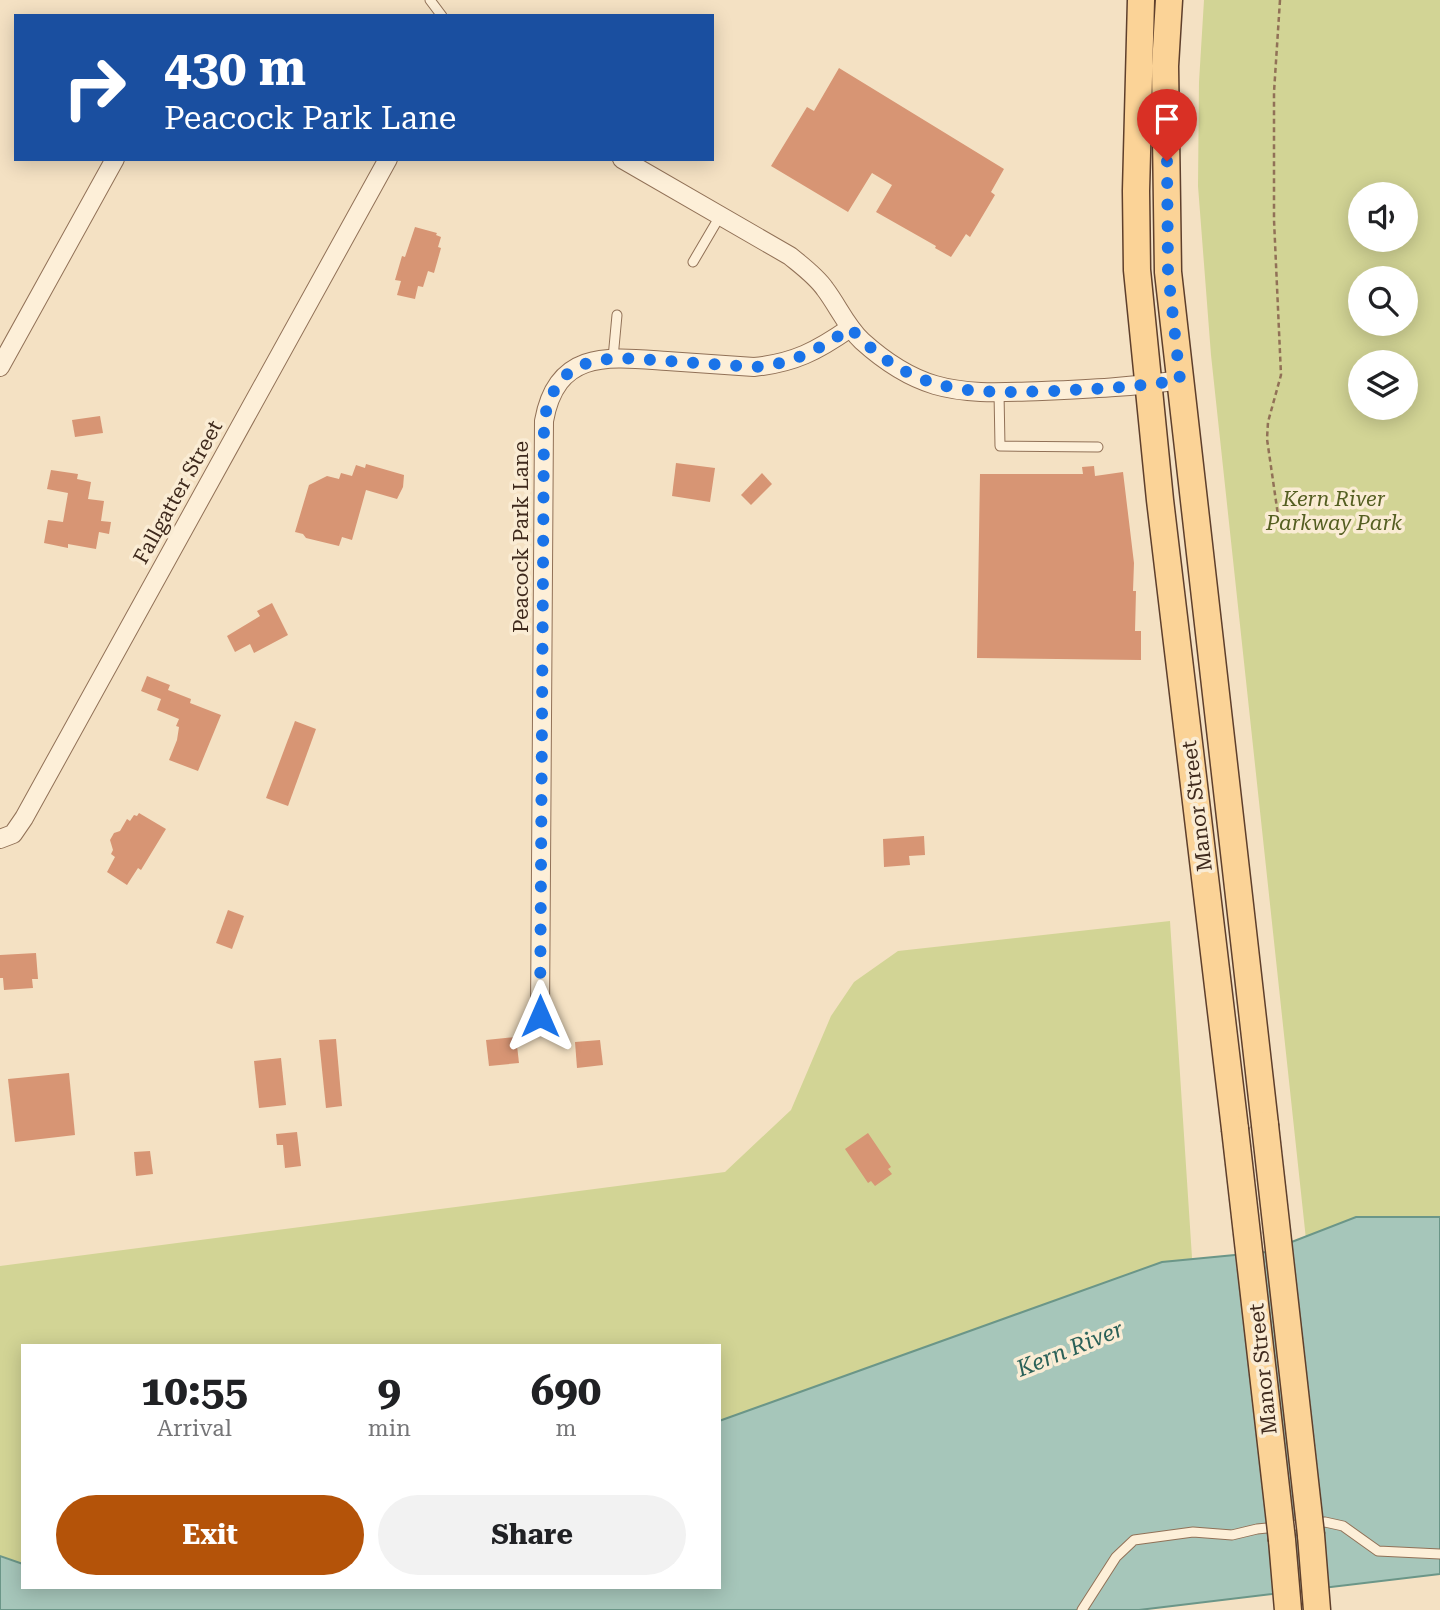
<!DOCTYPE html>
<html lang="en">
<head>
<meta charset="utf-8">
<style>
  body { margin:0; font-family:"Roboto Serif",serif; background:#f2f2f2; color:#202124; height:100vh; display:flex; flex-direction:column; font-size:26px; white-space:nowrap }
  * { box-sizing:border-box; margin:0 }
  p { font-size:23px; color:#757577 }
  .icon { flex:none; width:38px; height:38px; fill:none; stroke:currentColor; stroke-width:2; stroke-linecap:round; stroke-linejoin:round }
  .map { position:relative; flex:1; overflow:hidden }
  .sheet { position:absolute; left:21px; top:1344px; width:700px; height:245px; display:flex; flex-direction:column; background:#fff; border-radius:0px; box-shadow:0 4px 18px #0003 }
  .sheet>* { flex:none }
  .banner { position:absolute; left:14px; top:14px; width:700px; height:147px; border-radius:0px; box-shadow:0 4px 18px #0003; background:#1a4fa0; color:#fff; overflow:hidden }
  .tools { position:absolute; left:1348px; top:182px; display:grid; gap:14px }
  .tools a { display:grid; place-items:center; width:70px; height:70px; border-radius:50%; background:#fff; box-shadow:0 4px 18px #0003; font-size:35px }
  .pin { position:absolute; display:grid; place-items:center; width:60px; height:60px; color:#fff; margin:-72px -30px; border-radius:50% 50% 50% 0; rotate:-45deg; box-shadow:0 0 7px #0007 }
  .pin .icon { rotate:45deg }
  .me { position:absolute; width:77px; margin:-38px; rotate:0deg; stroke-linejoin:round; filter:drop-shadow(0 0 5px #0008) }
  .turn { display:flex; align-items:center; gap:24px; height:147px; padding:0 35px; font-size:32px }
  .turn .icon { width:91px; height:91px; stroke-width:2.5 }
  .turn b { display:block; font-size:49px; line-height:60px }
  .eta { display:flex; justify-content:space-evenly; align-items:center; height:119px; text-align:center }
  .eta b { font-size:42px; font-weight:700; line-height:49px }
  .cta { display:flex; gap:14px; margin-top:auto; padding:14px 35px }
  .cta a { flex:1; height:80px; border-radius:42px; background:#b45309; color:#fff; font-size:28px; font-weight:700; line-height:80px; text-align:center }
  .cta a+a { background:#f2f2f2; color:#202124 }
  .map>svg:first-child { display:block }
  .green { fill:#d2d495; fill-rule:evenodd }
  .water { fill:#a6c6ba; stroke:#6b9688; stroke-width:2 }
  .building { fill:#d79574 }
  .lines { fill:none; stroke-linecap:round; stroke-linejoin:round }
  .lane-casing { stroke:#917157; stroke-width:11 }
  .street-casing { stroke:#917157; stroke-width:20 }
  .primary-casing { stroke:#5e3f2c; stroke-width:29 }
  .path { stroke:#917157; stroke-width:2.5; stroke-dasharray:5 3.5; stroke-linecap:butt }
  .lane { stroke:#fdefd8; stroke-width:9 }
  .street { stroke:#fdefd8; stroke-width:18 }
  .primary { stroke:#fbd397; stroke-width:26 }
  .primary-bridge-casing { stroke:#5e3f2c; stroke-width:29; stroke-linecap:butt }
  .primary-bridge { stroke:#fbd397; stroke-width:26 }
  .route { stroke:#1a73e8; stroke-width:12; stroke-dasharray:0 21.6 }
  .labels { text-anchor:middle; dominant-baseline:central; stroke-width:7; stroke-linejoin:round; paint-order:stroke }
  .street-label { font-size:21px; fill:#3f2a1d; stroke:#faecd4 }
  .park-label { font-size:21px; font-style:italic; fill:#545e21; stroke:#faecd4 }
  .water-label { font-size:23px; font-style:italic; fill:#2a6158; stroke:#faecd4 }
</style>
</head>
<body>
<div class="map">
<svg width="1440" height="1610" viewBox="0 0 1440 1610">
  <rect width="100%" height="100%" fill="#f4e1c3"/>
  <g class="green">
    <path d="M1204,0H1440V1513L1334,1500L1211,355L1198,186L1199,82ZM1360,194H1405V240H1360ZM1360,278H1405V324H1360ZM1360,362H1405V408H1360Z"/>
    <path d="M1170,921L1208,1502L719,1583V1346H23V1587L580,1610H0V1266L725,1172L791,1110L831,1016L854,982L898,951Z"/>
  </g>
  <path class="water" d="M1356,1217H1440V1574L1139,1610H0V1556L23,1564V1587H719V1421L1162,1262L1266,1252Z"/>
  <g class="building">
    <path d="M839,68L1004,169L991,192L995,195L970,237L966,234L951,257L935,248L936,246L876,212L892,185L872,173L848,212L771,166L807,107L814,111Z"/>
    <path d="M415,227L437,233L436,235L441,237L438,247L441,248L434,273L428,271L423,287L418,286L415,299L397,295L401,281L395,280L402,256L405,257Z"/>
    <path d="M100,416L103,433L75,437L72,420Z"/>
    <path d="M676,463L715,468L710,502L672,496Z"/>
    <path d="M366,464L404,475L403,487L397,499L366,490L352,540L342,537L339,546L306,538L303,534L295,532L309,485L327,476L339,479L341,473L352,476L356,465L365,468Z"/>
    <path d="M1094,466L1095,476L1123,472L1134,563L1133,591H1136L1135,631H1141V660L977,658L980,474H1083L1082,467Z"/>
    <path d="M51,470L78,474L77,479L91,482L88,499L104,501L101,521L111,522L109,534L99,532L96,549L68,544V548L44,543L48,520L63,522L68,493L47,489Z"/>
    <path d="M762,473L772,484L751,505L741,495Z"/>
    <path d="M272,603L288,635L254,653L250,644L235,652L227,636L260,616L257,611Z"/>
    <path d="M147,676L170,685L168,690L191,699L190,703L221,715L198,771L169,760L177,740L179,727L176,726L179,719L157,710L161,699L141,691Z"/>
    <path d="M295,721L316,729L288,806L266,798Z"/>
    <path d="M139,813L166,829L141,870L138,868L127,885L107,872L115,857L111,854L113,850L110,840L114,833L120,831L127,819L130,821L134,815L137,816Z"/>
    <path d="M924,836L925,855L909,856L910,865L884,867L883,839Z"/>
    <path d="M228,910L244,916L232,949L216,943Z"/>
    <path d="M36,953L38,979H32L33,988L4,990L3,978H0V955Z"/>
    <path d="M516,1037L519,1063L489,1066L486,1040Z"/>
    <path d="M336,1039L342,1106L326,1108L319,1040Z"/>
    <path d="M600,1040L603,1065L577,1068L575,1042Z"/>
    <path d="M281,1058L286,1105L259,1108L254,1061Z"/>
    <path d="M69,1073L75,1135L15,1142L8,1079Z"/>
    <path d="M297,1132L301,1166L285,1168L283,1145H277L276,1134Z"/>
    <path d="M868,1133L891,1167L888,1169L892,1174L875,1186L871,1181L868,1183L845,1149Z"/>
    <path d="M150,1151L153,1174L136,1176L134,1152Z"/>
  </g>
  <g class="lines">
    <g class="lane-casing">
      <g id="lane">
        <path d="M430,0L442,16"/>
        <path d="M693,262L720,216"/>
        <path d="M613,358L617,315"/>
        <path d="M999,393L1000,446L1098,447"/>
        <path d="M1082,1610L1116,1557L1134,1540L1193,1532L1232,1535L1257,1529L1325,1522L1343,1526L1378,1551L1440,1554"/>
      </g>
    </g>
    <g class="street-casing">
      <g id="street">
        <path d="M622,159L790,256C802,266 816,276 825,289C838,306 846,326 862,341C883,360 908,377 935,385C969,395 1006,392 1042,391C1088,389 1134,387 1180,380"/>
        <path d="M0,367L115,159"/>
        <path d="M0,839L13,834L24,818L388,159"/>
        <path d="M540,1016L544,421C557,348 611,357 667,361C696,363 725,365 754,367C794,363 817,351 850,328"/>
      </g>
    </g>
    <g class="primary-casing">
      <g id="primary">
        <path d="M1141,0L1136,191L1137,270L1160,500L1235,1129"/>
        <path d="M1169,0L1165,66L1168,272L1265,1125"/>
        <path d="M1311,1535L1317,1610"/>
        <path d="M1282,1540L1288,1610"/>
      </g>
    </g>
    <path class="path" d="M1280,0L1274,92V220L1281,375L1268,422L1267,439L1279,522L1289,532"/>
    <use href="#lane" class="lane"/>
    <use href="#street" class="street"/>
    <use href="#primary" class="primary"/>
    <g class="primary-bridge-casing">
      <g id="primary-bridge">
        <path d="M1265,1125L1311,1535"/>
        <path d="M1235,1129L1282,1540"/>
      </g>
    </g>
    <use href="#primary-bridge" class="primary-bridge"/>
  </g>
  <g class="lines">
    <path class="route" d="M540,1016L544,421C557,349 611,357 667,361C696,363 725,365 754,367C792,364 819,350 850,328C913,394 966,394 1052,391C1095,389 1137,387 1180,380L1168,272L1167,161"/>
  </g>
  <g class="labels">
    <g class="street-label">
      <text transform="translate(178 492) rotate(-61)">Fallgatter Street</text>
      <text transform="translate(521 537) rotate(-90)">Peacock Park Lane</text>
      <text transform="translate(1197 806) rotate(-97)">Manor Street</text>
      <text transform="translate(1263 1369) rotate(-96)">Manor Street</text>
    </g>
    <g class="park-label">
      <text x="1334" y="499">Kern River<tspan x="1334" dy="24">Parkway Park</tspan></text>
    </g>
    <g class="water-label">
      <text transform="translate(1070 1349) rotate(-22)">Kern River</text>
    </g>
  </g>
</svg>
<div class="tools">
<a><svg class="icon" aria-label="sound" viewBox="0 0 24 24"><path d="M4 9h4l5-4v14l-5-4H4zM17 9q2 3 0 6"/></svg></a>
<a><svg class="icon" aria-label="search" viewBox="0 0 24 24"><circle cx="10" cy="10" r="6"/><path d="M15 15l6 6"/></svg></a>
<a><svg class="icon" aria-label="layers" viewBox="0 0 24 24"><path d="M12 4l9 5-9 5-9-5zM3 14l9 5 9-5"/></svg></a>
</div>
<div class="pin" style="left:1167px;top:161px;background:#d93025"><svg class="icon" aria-label="arrive" viewBox="0 0 24 24"><path d="M6 21V4h12l-3 4 3 4H6"/></svg></div>
<svg class="me" style="left:540px;top:1016px" viewBox="-20 -20 40 40"><path d="M0-17L14 15 0 8-14 15z" fill="#1a73e8" stroke="#fff" stroke-width="4"/></svg>
<div class="banner">
<div class="turn"><svg class="icon" aria-label="right" viewBox="0 0 24 24"><path d="M7 20v-9h11M14 6l5 5-5 5"/></svg><div><b>430 m</b>Peacock Park Lane</div></div>
</div>
<section class="sheet">
<div class="eta">
<div><b>10:55</b><p>Arrival</p></div>
<div><b>9</b><p>min</p></div>
<div><b>690</b><p>m</p></div>
</div>
<div class="cta"><a>Exit</a><a>Share</a></div>
</section>
</div>
</body>
</html>
